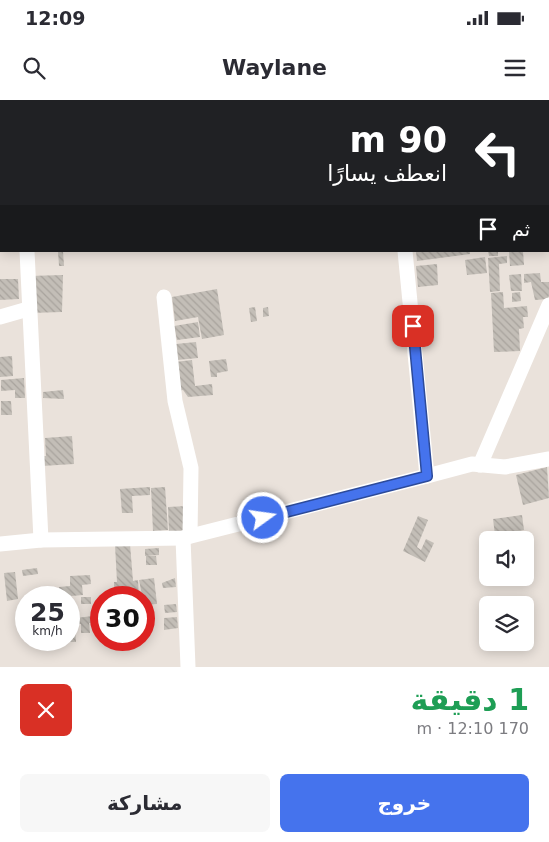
<!DOCTYPE html>
<html lang="ar">
<head>
<meta charset="utf-8">
<style>
  body { margin:0; font-family:"DejaVu Sans",Vazirmatn,sans-serif; background:#f7f7f7; color:#2b2b33; direction:rtl; height:100vh; display:flex; flex-direction:column; font-size:19px; white-space:nowrap }
  * { box-sizing:border-box; margin:0 }
  p { font-size:16px; color:#7c7c81 }
  .icon { flex:none; width:28px; height:28px; fill:none; stroke:currentColor; stroke-width:2; stroke-linecap:round; stroke-linejoin:round }
  .map { position:relative; height:567px; overflow:hidden; direction:ltr }
  .panel { display:flex; flex-direction:column; background:#fff; flex:1 }
  .panel>* { flex:none }
  .top-card { position:absolute; left:0px; top:0px; width:550px; height:152px; box-shadow:0 2px 12px #0003; direction:rtl; background:#202124; color:#fff; overflow:hidden }
  .tools { position:absolute; left:479px; top:431px; display:grid; gap:10px }
  .tools a { display:grid; place-items:center; width:55px; height:55px; border-radius:8px; background:#fff; box-shadow:0 2px 12px #0003; font-size:25px }
  .speed { position:absolute; left:15px; top:486px; display:flex; gap:10px; font-size:25px; font-weight:700; text-align:center }
  .speed>* { display:grid; place-content:center; width:65px; height:65px; border-radius:50%; background:#fff; box-shadow:0 2px 12px #0003; line-height:1 }
  .speed small { font-size:12px; font-weight:400 }
  .speed .limit { border:8px solid #d22; background:#fff; color:#111 }
  .pin { position:absolute; display:grid; place-items:center; width:42px; height:42px; color:#fff; margin:-21px; border-radius:10px; box-shadow:0 2px 8px #0006 }
  .me { position:absolute; width:55px; margin:-28px; rotate:76deg; stroke-linejoin:round; filter:drop-shadow(0 0 4px #0008) }
  .turn { display:flex; align-items:center; gap:18px; height:105px; padding:0 20px; font-size:22px }
  .turn .icon { width:65px; height:65px; stroke-width:2.5 }
  .turn b { display:block; font-size:35px; line-height:42px }
  .then { display:flex; align-items:center; height:48px; padding:0 20px; background:#0003; gap:10px; font-size:19px }
  .round { display:grid; place-items:center; flex:none; width:52px; height:52px; border-radius:8px; background:#f7f7f7 }
  .overview { display:flex; align-items:center; justify-content:space-between; height:85px; padding:0 20px }
  h1 { font-size:30px; font-weight:700; line-height:38px; color:#1e9e55 }
  .primary-button { display:flex; gap:10px; margin-top:auto; padding:10px 20px }
  .primary-button a { flex:1; height:58px; border-radius:8px; background:#4573ed; color:#fff; font-size:20px; font-weight:700; line-height:58px; text-align:center }
  .primary-button a+a { background:#f7f7f7; color:#2b2b33 }
  .status { display:flex; justify-content:space-between; align-items:center; height:35px; padding:0 25px; background:#fff; direction:ltr }
  .status svg { height:14px; fill:currentColor }
  header { display:flex; justify-content:space-between; align-items:center; height:65px; padding:0 20px; background:#fff; font-size:22px; font-weight:700 }
  .map>svg:first-child { display:block }
  .building { fill:url(#building-back-hatch) }
  .lines { fill:none; stroke-linecap:round; stroke-linejoin:round }
  .minor { stroke:#fff; stroke-width:15 }
  .route-casing { stroke:#2d4b9a; stroke-width:12 }
  .route { stroke:#4573ed; stroke-width:9 }
</style>
</head>
<body>
<div class="status"><b>12:09</b><svg viewBox="0 0 49 12"><path d="M0 12V9h3v3zM5 12V6h3v6zM10 12V3h3v9zM15 12V0h3v12zM26 1h20v11H26zM47 4h2v5h-2z"/></svg></div>
<header><svg class="icon" aria-label="menu" viewBox="0 0 24 24"><path d="M4 6h16M4 12h16M4 18h16"/></svg>Waylane<svg class="icon" aria-label="search" viewBox="0 0 24 24"><circle cx="10" cy="10" r="6"/><path d="M15 15l6 6"/></svg></header>
<div class="map">
<svg width="549" height="567" viewBox="0 0 549 567">
  <defs>
    <pattern id="building-back-hatch" width="6" height="6" patternUnits="userSpaceOnUse" patternTransform="scale(1.25)"><rect width="6" height="6" fill="#c3beb7"/><path d="M-1 5l2 2M0 0l6 6M5-1l2 2" fill="none" stroke="#a8a39d"/></pattern>
  </defs>
  <rect width="100%" height="100%" fill="#eae2db"/>
  <g class="building">
    <path d="M58,151H63L64,166H59Z"/>
    <path d="M416,151H470V154L417,161Z"/>
    <path d="M488,151H498V156H489Z"/>
    <path d="M509,151H523L524,165L510,166Z"/>
    <path d="M507,156V163L499,164L500,191L490,192L488,158Z"/>
    <path d="M485,157L487,173L467,175L465,160Z"/>
    <path d="M437,164L438,185L418,187L416,166Z"/>
    <path d="M540,173L541,182H549V195L548,199L535,200L531,182L524,183V174Z"/>
    <path d="M521,174L522,191H511L509,175Z"/>
    <path d="M63,175L62,212L30,213L29,176Z"/>
    <path d="M0,179H18L19,199L0,200Z"/>
    <path d="M217,189L224,235L202,239L198,217L175,221L172,197Z"/>
    <path d="M503,192L504,208L527,206L528,217H523L524,228L519,229L520,251L494,252L491,193Z"/>
    <path d="M520,192L521,201L512,202V193Z"/>
    <path d="M255,207L257,221L251,222L249,208Z"/>
    <path d="M268,207L269,216L263,217V208Z"/>
    <path d="M198,222L200,237L177,240L174,226Z"/>
    <path d="M196,242L198,258L177,260L176,244Z"/>
    <path d="M12,256L13,276L0,277V257Z"/>
    <path d="M226,259L228,271L217,273V277H211L209,261Z"/>
    <path d="M192,260L195,286L212,284L213,295L188,297L183,290L178,291L175,262Z"/>
    <path d="M24,278L25,298H15V290L1,291V280Z"/>
    <path d="M63,290L64,299L43,298V292Z"/>
    <path d="M1,301H11L12,315H1Z"/>
    <path d="M72,336L74,364L42,366L41,356H46L45,338Z"/>
    <path d="M547,367L549,398L523,405L516,375Z"/>
    <path d="M150,387V395L132,396L133,413H122L120,389Z"/>
    <path d="M165,387L168,430L153,431L151,388Z"/>
    <path d="M187,406L188,431L169,432L168,407Z"/>
    <path d="M522,415L524,430L495,435L493,419Z"/>
    <path d="M418,416L428,420L417,447L421,450L426,439L434,443L425,462L403,451Z"/>
    <path d="M130,444L133,481L138,480L139,498H116L125,495L124,489H114V482H117L115,445Z"/>
    <path d="M159,448V455L145,456V449Z"/>
    <path d="M146,456H156L157,465H146Z"/>
    <path d="M37,468L38,474L23,476L22,470Z"/>
    <path d="M15,472L18,499L7,501L4,473Z"/>
    <path d="M90,475L91,484L82,485L83,495L59,497V487L70,486V476Z"/>
    <path d="M154,478L157,504L144,505L139,480Z"/>
    <path d="M175,478L176,487L163,488L162,483Z"/>
    <rect x="81" y="497" width="10" height="7"/>
    <path d="M176,504L177,512L165,513L164,505Z"/>
    <path d="M93,516V523H89L90,533H81V524H76V518Z"/>
    <path d="M177,517L178,528L164,530V518Z"/>
    <path d="M75,526L76,542H65V540H69V527Z"/>
    <path d="M52,540H63V546L53,547Z"/>
  </g>
  <g class="lines">
    <g class="minor">
      <path d="M391,0V1"/>
      <path d="M29,1V0"/>
      <path d="M27,151L41,440"/>
      <path d="M164,197L175,301L191,368L190,436"/>
      <path d="M0,217L28,209"/>
      <path d="M480,365L549,205"/>
      <path d="M427,376L472,364L505,367L549,359"/>
      <path d="M183,438L188,567"/>
      <path d="M0,444L41,440L183,438L427,376L405,151"/>
    </g>
  </g>
  <g class="lines">
    <g class="route-casing">
      <path id="route" d="M263,418L427,376L413,226"/>
    </g>
    <use href="#route" class="route"/>
  </g>
</svg>
<div class="tools">
<a><svg class="icon" aria-label="sound" viewBox="0 0 24 24"><path d="M4 9h4l5-4v14l-5-4H4zM17 9q2 3 0 6"/></svg></a>
<a><svg class="icon" aria-label="layers" viewBox="0 0 24 24"><path d="M12 4l9 5-9 5-9-5zM3 14l9 5 9-5"/></svg></a>
</div>
<div class="speed"><div>25<small>km/h</small></div><div class="limit">30</div></div>
<div class="pin" style="left:413px;top:226px;background:#d93025"><svg class="icon" aria-label="arrive" viewBox="0 0 24 24"><path d="M6 21V4h12l-3 4 3 4H6"/></svg></div>
<svg class="me" style="left:263px;top:418px" viewBox="-20 -20 40 40"><circle r="17" fill="#4573ed" stroke="#fff" stroke-width="3"/><path d="M0-11L8 9 0 5-8 9z" fill="#fff"/></svg>
<div class="top-card">
<div class="turn"><svg class="icon" aria-label="left" viewBox="0 0 24 24"><path d="M17 20v-9H6M10 6l-5 5 5 5"/></svg><div><b>90 m</b>انعطف يسارًا</div></div>
<div class="then">ثم<svg class="icon" aria-label="arrive" viewBox="0 0 24 24"><path d="M6 21V4h12l-3 4 3 4H6"/></svg></div>
</div>
</div>
<section class="panel">
<div class="overview"><div><h1>1 دقيقة</h1><p>170 m · 12:10</p></div><a class="round" style="background:#d93025;color:#fff"><svg class="icon" aria-label="close" viewBox="0 0 24 24"><path d="M6 6l12 12M18 6L6 18"/></svg></a></div>
<div class="primary-button"><a>خروج</a><a>مشاركة</a></div>
</section>
</body>
</html>
